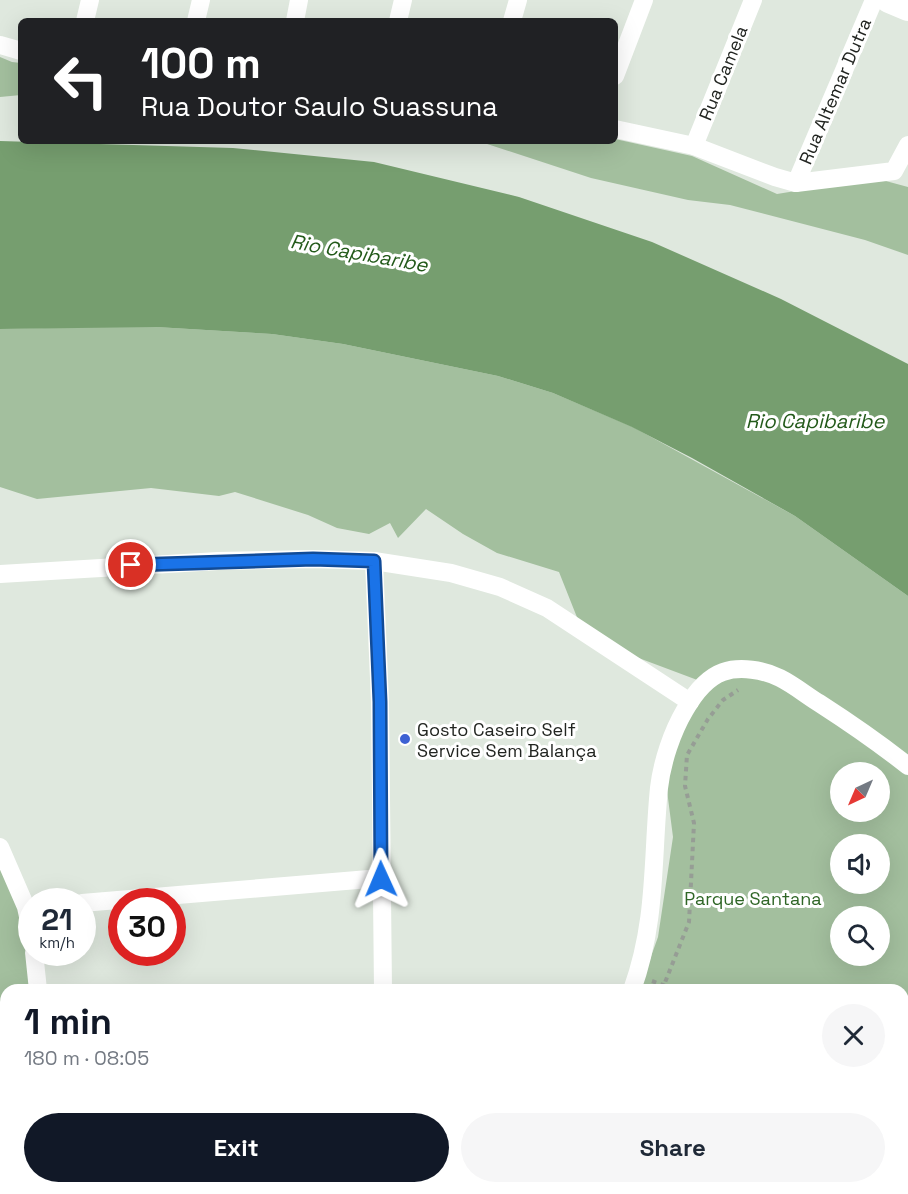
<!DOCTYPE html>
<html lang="en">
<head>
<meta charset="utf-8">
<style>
  body { margin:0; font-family:"Space Grotesk",sans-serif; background:#f6f6f7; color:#1f2937; height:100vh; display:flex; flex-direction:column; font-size:22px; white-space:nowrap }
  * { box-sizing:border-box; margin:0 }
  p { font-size:20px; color:#747a83 }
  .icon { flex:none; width:33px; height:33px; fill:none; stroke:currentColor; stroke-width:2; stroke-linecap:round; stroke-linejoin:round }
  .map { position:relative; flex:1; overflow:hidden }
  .drawer { position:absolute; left:0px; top:984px; width:909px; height:210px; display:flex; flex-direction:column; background:#fff; border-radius:18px 18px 0 0; box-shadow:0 6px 24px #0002 }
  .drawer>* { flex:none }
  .hud { position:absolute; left:18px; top:18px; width:600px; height:126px; border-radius:9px; box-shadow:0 6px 24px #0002; background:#202124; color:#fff; overflow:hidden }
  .needle { width:39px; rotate:224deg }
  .buttons { position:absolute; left:830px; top:762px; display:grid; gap:12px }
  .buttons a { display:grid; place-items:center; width:60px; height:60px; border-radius:50%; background:#fff; box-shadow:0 6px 24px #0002; font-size:30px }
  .speed { position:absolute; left:18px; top:888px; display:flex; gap:12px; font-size:30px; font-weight:700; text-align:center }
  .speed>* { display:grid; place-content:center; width:78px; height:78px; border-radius:50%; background:#fff; box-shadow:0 6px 24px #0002; line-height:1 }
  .speed small { font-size:15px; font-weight:400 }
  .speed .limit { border:9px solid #d22; background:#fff; color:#111 }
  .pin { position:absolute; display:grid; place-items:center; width:51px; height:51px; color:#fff; margin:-26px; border:3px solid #fff; border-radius:50%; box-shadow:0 2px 6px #0007 }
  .me { position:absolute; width:66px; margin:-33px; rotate:359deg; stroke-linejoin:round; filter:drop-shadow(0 0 4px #0008) }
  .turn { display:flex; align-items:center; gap:21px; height:126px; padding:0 24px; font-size:27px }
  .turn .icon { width:78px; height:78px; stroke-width:2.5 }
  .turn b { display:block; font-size:42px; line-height:51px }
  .round { display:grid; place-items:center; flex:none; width:63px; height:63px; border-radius:32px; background:#f6f6f7 }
  .overview { display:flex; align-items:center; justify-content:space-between; height:102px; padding:0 24px }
  h1 { font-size:36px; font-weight:700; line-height:45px; color:#111827 }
  .primary-button { display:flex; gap:12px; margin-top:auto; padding:12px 24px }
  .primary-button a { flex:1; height:69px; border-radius:36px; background:#111827; color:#fff; font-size:24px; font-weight:700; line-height:69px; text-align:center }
  .primary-button a+a { background:#f6f6f7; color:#1f2937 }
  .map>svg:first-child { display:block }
  .green { fill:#a3bf9e; fill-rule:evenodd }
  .water { fill:#769e6f }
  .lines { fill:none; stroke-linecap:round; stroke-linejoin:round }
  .path { stroke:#969d95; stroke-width:4; stroke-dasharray:4.5 4.5; stroke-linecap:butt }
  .street { stroke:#fff; stroke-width:18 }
  .secondary { stroke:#fff; stroke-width:26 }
  .route-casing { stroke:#114b97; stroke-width:15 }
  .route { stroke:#1a73e8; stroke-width:10 }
  .poi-dot { fill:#3d61d3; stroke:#fff; stroke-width:2 }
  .labels { text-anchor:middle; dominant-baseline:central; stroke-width:6; stroke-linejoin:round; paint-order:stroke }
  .street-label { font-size:18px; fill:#222521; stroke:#fff }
  .poi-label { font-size:18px; fill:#222521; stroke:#fff; text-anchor:start }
  .park-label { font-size:18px; fill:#2f6626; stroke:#fff }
  .water-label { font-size:20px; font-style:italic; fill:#235a1a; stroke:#fff }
</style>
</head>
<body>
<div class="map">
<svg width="908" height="1194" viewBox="0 0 908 1194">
  <rect width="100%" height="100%" fill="#dfe8de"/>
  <g class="green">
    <path d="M0,57L12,62L21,63V95L0,97Z"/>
    <path d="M615,139L692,156L777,194L851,182L882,180L908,187V255L865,240L730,205L688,200L591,178L478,141Z"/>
    <path d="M92,327H156L272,334L343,344L498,376L553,393L633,427L795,516L908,596V1194H558L561,1188H903V990H639L658,937L673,837L665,775L700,681L620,651L588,645L559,572L497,553L463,534L426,509L398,538L390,523L369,534L337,528L308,515L235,492L219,496L151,488L37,499L0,487V329ZM840,772H879V812H840ZM840,844H879V884H840ZM840,916H879V956H840Z"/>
    <path d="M0,861L25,921L31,990H6V1072L0,1069Z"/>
  </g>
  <path class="water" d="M0,141L233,148L374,162L519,197L652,242L781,299L908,364V596L795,516L692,458L632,427L553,393L498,376L343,344L272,334L156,327L0,329Z"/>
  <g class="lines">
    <g class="path">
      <path d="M652,981L677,990"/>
      <path d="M662,990L689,922L694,823L685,786L687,755L708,719L723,700L738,690"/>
      <path d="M903,1012L908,1009"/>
      <path d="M903,1138L908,1139"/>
      <path d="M573,1194L576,1188"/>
      <path d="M796,1194L798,1188"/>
    </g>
    <g class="street">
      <path d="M85,21L90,0"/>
      <path d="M196,21L201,0"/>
      <path d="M295,21L299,0"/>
      <path d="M398,21L403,0"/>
      <path d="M512,21L518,0"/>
      <path d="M0,45L21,51"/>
      <path d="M615,76L644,0"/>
      <path d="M615,129L694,146L775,177L796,183L894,171L908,145"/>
      <path d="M694,146L753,0"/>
      <path d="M796,183L874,0"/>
      <path d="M374,561L380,702L383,990"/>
      <path d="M0,574L218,561L313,559L374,561L451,573L500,587L547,608L690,702"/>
      <path d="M0,847L26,907L32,935"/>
      <path d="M82,903L381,878"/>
      <path d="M34,952L38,990"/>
      <path d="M632,990C657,921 652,859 659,788C662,762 672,732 685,710C693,696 706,678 723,672C740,666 764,670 780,678C794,685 806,695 819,703C850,723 879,743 908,766"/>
      <path d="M106,1194L109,1188"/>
      <path d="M385,1194V1188"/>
      <path d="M549,1194L551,1188"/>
    </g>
    <g class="secondary">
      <path d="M889,0L908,8"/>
      <path d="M0,1086L6,1089"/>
      <path d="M205,1188L217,1194"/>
    </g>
  </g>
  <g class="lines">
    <g class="route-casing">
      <path id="route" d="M131,565L313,559L374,561L380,702L381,879"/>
    </g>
    <use href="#route" class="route"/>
  </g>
  <circle class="poi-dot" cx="405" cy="739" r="6"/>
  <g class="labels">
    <g class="street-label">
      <text transform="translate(723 73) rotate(-68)">Rua Camela</text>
      <text transform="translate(835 91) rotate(-67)">Rua Altemar Dutra</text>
    </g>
    <g class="poi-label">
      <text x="417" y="729">Gosto Caseiro Self<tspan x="417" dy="21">Service Sem Balança</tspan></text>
    </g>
    <g class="park-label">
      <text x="753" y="898">Parque Santana</text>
    </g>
    <g class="water-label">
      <text transform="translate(359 253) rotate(10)">Rio Capibaribe</text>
      <text x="815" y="421">Rio Capibaribe</text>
    </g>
  </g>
</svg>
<div class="buttons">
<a><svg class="needle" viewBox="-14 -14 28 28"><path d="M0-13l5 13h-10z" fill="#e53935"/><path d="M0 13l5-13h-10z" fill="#747a83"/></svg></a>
<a><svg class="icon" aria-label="sound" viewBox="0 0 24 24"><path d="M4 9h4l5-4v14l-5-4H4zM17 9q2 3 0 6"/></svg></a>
<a><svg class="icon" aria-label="search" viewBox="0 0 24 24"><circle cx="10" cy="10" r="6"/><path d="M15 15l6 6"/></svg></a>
</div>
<div class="speed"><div>21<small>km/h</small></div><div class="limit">30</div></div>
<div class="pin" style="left:131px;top:565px;background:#d93025"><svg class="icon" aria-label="arrive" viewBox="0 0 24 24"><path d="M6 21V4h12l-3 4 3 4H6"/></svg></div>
<svg class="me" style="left:381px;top:879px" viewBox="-20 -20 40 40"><path d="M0-17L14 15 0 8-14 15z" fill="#1a73e8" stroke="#fff" stroke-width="4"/></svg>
<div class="hud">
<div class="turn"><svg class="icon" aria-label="left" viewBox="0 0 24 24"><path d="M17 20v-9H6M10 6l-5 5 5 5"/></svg><div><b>100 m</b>Rua Doutor Saulo Suassuna</div></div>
</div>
<section class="drawer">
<div class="overview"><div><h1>1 min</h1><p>180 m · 08:05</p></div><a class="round"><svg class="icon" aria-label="close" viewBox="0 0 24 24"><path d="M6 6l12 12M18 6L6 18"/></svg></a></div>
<div class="primary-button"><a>Exit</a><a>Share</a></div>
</section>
</div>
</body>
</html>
